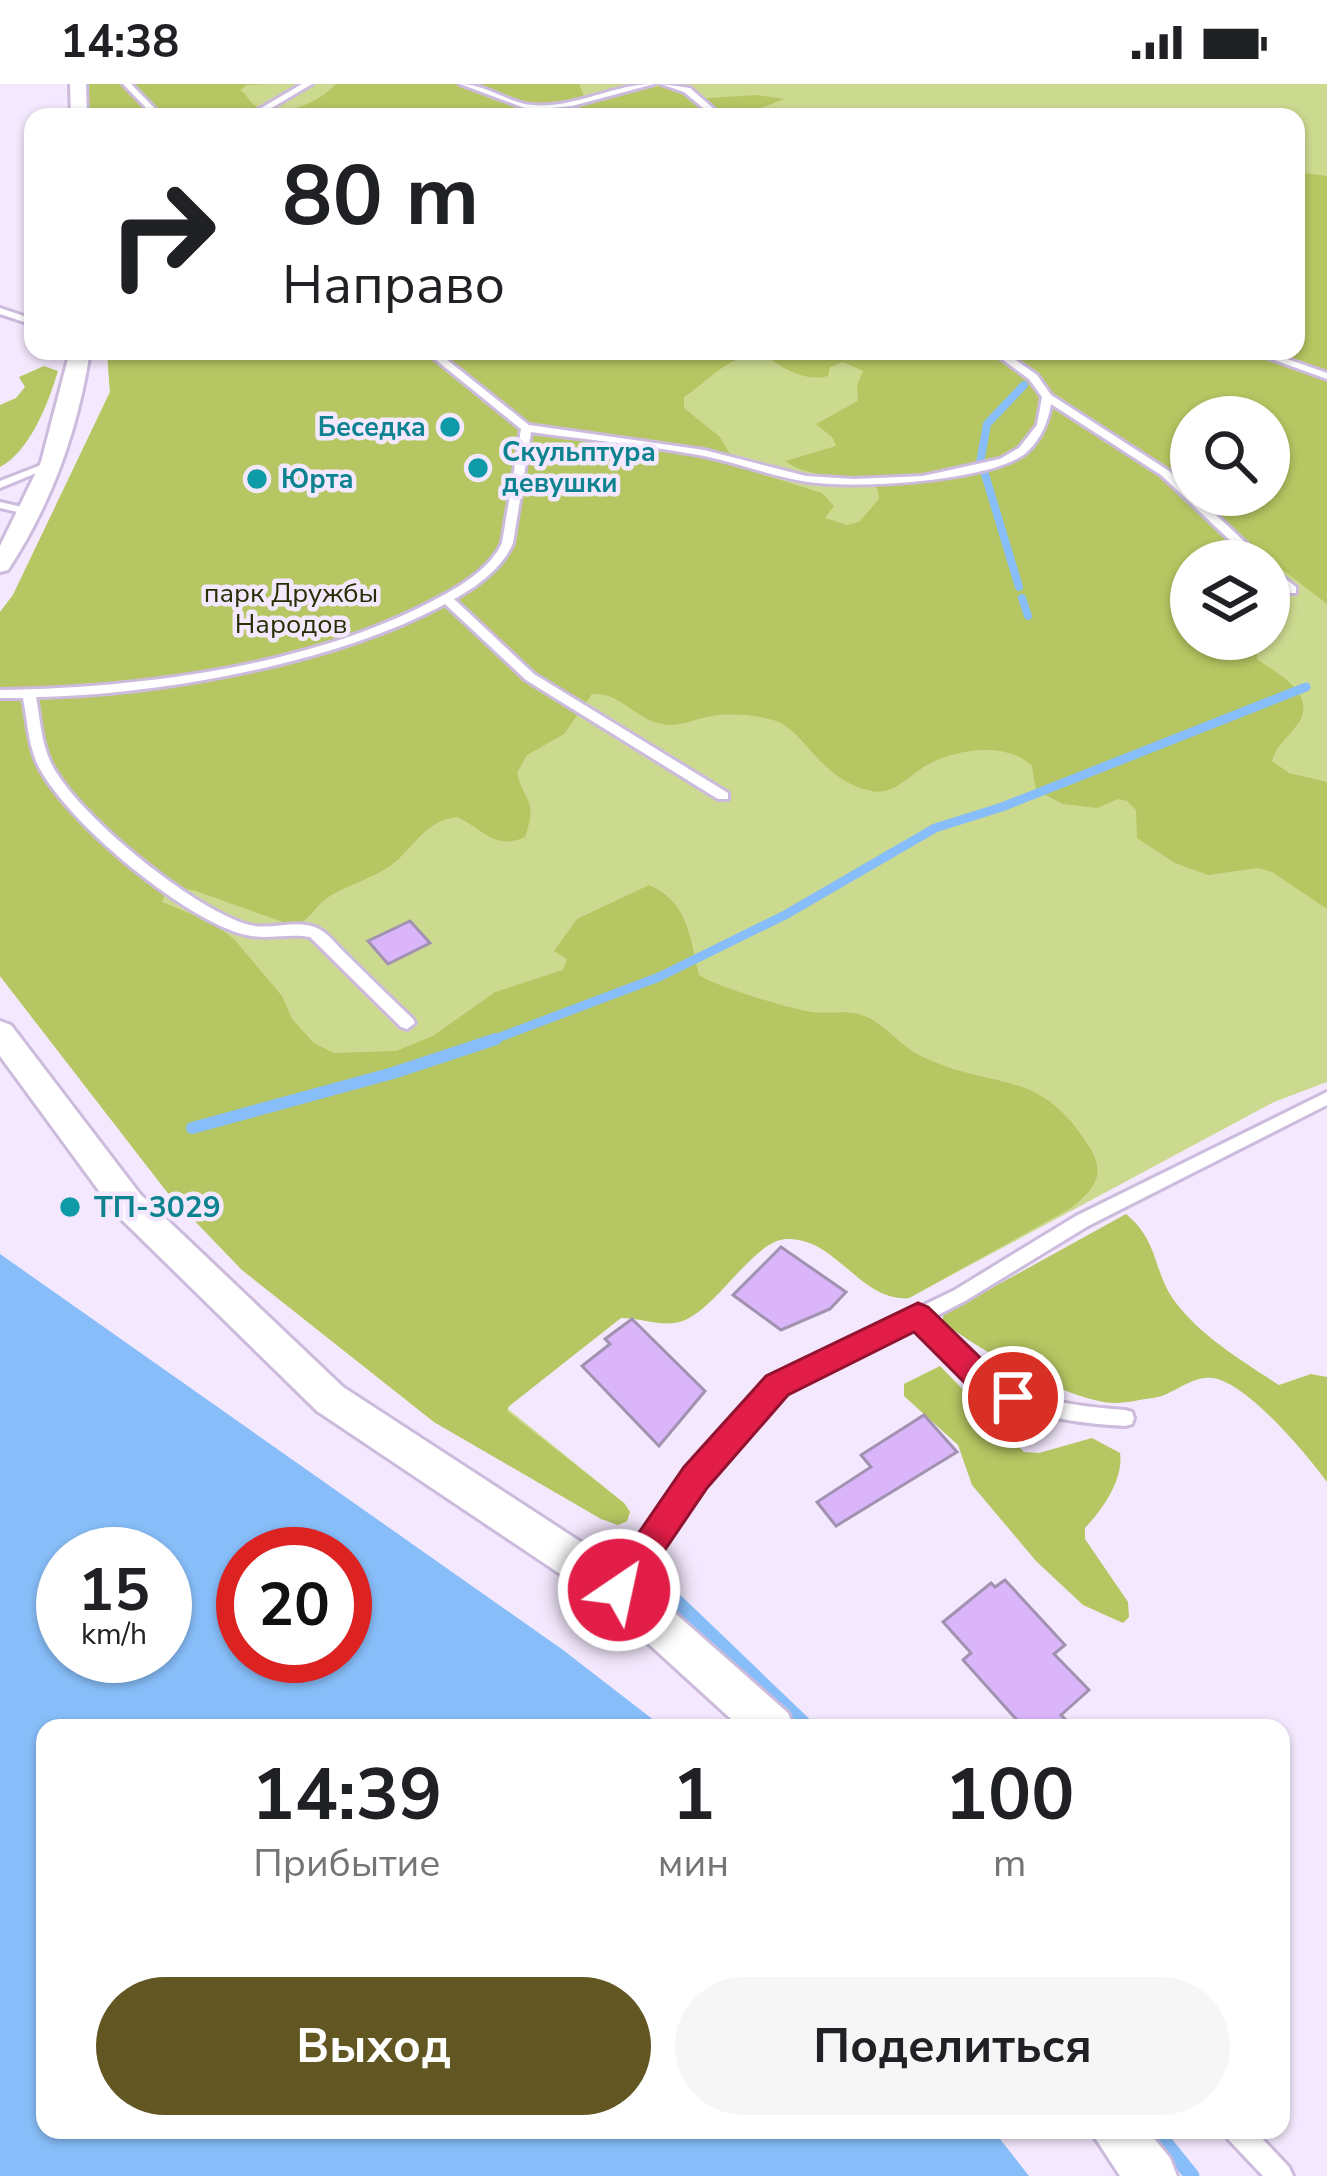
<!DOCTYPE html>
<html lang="ru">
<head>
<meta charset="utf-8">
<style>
  body { margin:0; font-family:"Nunito Sans",sans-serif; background:#f6f6f6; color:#202124; height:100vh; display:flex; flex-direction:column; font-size:45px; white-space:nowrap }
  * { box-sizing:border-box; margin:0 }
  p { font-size:39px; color:#757577 }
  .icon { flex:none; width:66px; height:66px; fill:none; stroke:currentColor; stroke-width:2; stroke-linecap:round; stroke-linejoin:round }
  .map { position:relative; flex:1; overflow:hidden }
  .drawer { position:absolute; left:36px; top:1635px; width:1254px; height:420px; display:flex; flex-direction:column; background:#fff; border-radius:24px; box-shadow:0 3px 9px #0004 }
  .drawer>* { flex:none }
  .guide { position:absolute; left:24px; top:24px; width:1281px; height:252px; border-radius:24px; box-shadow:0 3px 9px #0004; background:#fff; color:#202124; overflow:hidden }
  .buttons { position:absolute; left:1170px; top:312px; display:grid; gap:24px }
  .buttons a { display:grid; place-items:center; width:120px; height:120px; border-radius:50%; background:#fff; box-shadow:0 3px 9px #0004; font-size:60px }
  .speed { position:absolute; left:36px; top:1443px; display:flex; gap:24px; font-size:60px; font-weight:700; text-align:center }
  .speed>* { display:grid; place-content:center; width:156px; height:156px; border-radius:50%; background:#fff; box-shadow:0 3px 9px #0004; line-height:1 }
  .speed small { font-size:30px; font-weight:400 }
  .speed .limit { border:18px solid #d22; background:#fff; color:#111 }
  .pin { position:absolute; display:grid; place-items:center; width:102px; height:102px; color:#fff; margin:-51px; border:6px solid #fff; border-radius:50%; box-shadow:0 3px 12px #0007 }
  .me { position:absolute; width:132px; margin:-66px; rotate:34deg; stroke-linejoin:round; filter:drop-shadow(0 0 9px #0008) }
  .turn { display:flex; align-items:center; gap:42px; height:252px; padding:0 60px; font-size:54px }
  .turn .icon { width:156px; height:156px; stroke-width:2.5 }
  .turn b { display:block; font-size:84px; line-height:102px }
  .eta { display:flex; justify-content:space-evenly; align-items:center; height:204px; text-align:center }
  .eta b { font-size:72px; font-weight:700; line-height:84px }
  .cta { display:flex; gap:24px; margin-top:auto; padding:24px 60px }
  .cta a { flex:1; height:138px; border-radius:72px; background:#625622; color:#fff; font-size:48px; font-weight:700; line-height:138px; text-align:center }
  .cta a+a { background:#f6f6f6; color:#202124 }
  .status { display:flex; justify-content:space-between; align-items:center; height:84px; padding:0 60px; background:#fff; direction:ltr }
  .status svg { height:33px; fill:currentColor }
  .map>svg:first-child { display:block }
  .green { fill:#ccda90; fill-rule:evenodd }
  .forest { fill:#b5c662; fill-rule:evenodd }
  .water { fill:#87bdf8; fill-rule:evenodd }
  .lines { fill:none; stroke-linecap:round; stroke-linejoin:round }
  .stream-far3 { stroke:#87bdf8; stroke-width:8 }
  .stream-far2 { stroke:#87bdf8; stroke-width:9 }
  .stream-far1 { stroke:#87bdf8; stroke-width:12 }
  .stream { stroke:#87bdf8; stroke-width:15 }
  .building { fill:#dab5fa; stroke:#a292b1; stroke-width:3 }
  .lane-casing { stroke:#ccbbdc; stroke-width:6 }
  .street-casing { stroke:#ccbbdc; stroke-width:6 }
  .lane { fill:#fff; fill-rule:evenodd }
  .street { fill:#fff; fill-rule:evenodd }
  .route { fill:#e11d48; stroke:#92132f; stroke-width:3 }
  .culture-dot { fill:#0f9aa8; stroke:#f3e8fd; stroke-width:4.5 }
  .labels { text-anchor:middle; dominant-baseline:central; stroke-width:9; stroke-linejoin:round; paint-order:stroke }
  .far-culture-label { font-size:27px; font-weight:bold; fill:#0d838f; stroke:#f3e8fd; text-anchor:start }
  .far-park-label { font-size:27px; fill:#282e03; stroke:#f3e8fd }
  .culture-label { font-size:30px; font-weight:bold; fill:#0d838f; stroke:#f3e8fd; text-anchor:start }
</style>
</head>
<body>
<div class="status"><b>14:38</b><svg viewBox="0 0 49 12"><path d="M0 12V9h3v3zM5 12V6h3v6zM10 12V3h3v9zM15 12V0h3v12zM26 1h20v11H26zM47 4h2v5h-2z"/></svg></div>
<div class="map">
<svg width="1327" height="2092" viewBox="0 0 1327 2092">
  <rect width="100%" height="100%" fill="#f3e8fd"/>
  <path class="green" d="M87,0H1327V998L1274,1018L909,1214C860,1218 836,1152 786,1155C754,1156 719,1221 685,1236C665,1245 641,1233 620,1234L507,1324L624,1419L630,1428L627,1437L618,1441L434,1338L242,1186L167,1108L0,892V528L13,511L110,308L107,267H1296V33H90ZM1191,333H1269V411H1191ZM1191,477H1269V555H1191Z"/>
  <g class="forest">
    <path d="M87,0H272L247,1L240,6C246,9 248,16 253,20C278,37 319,19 336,0H579L584,12L592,15L666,1L694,15L756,11L785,15L736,33H90Z"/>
    <path d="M1296,88L1327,92V520L1253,463L1243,466L1246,477H1191V555H1255L1257,575C1281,592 1323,613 1293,646C1284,657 1275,664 1272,677L1289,689L1327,698V825L1272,788L1258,784L1208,791L1175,779L1137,754L1136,726L1127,717L1118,715L1097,724L1063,720L1036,706L1032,682C1006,657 956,665 927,681C909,691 894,712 871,707C821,697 804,646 776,637C758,631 730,629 712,632C693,635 678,645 658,639C633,632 619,608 592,610L564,650L527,671L517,689C525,720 538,715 525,753C495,767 482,744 457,733C422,738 416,763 390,782C371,795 350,800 330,812C315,821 311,836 294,842L196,807L182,804L165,810L162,818L213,839L235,856L282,912L292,935L314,959L334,969L396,967L433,952L495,908L563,886L567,875L554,867L577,835L649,801C689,818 690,855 699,891C717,903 790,925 812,928C828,930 843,926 858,930C883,936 897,960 919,971C995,1009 1038,980 1090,1064C1107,1092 1093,1106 1071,1124L909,1214C860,1218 836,1152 786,1155C755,1156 719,1221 685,1236C665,1245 641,1233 621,1234L509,1322L507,1327L624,1419L630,1428L627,1437L618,1441L601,1435L434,1338L242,1186L167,1108L0,892V528L13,511L110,308L107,267H1296ZM765,271C784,285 804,298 828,292L830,283L843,278L863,287L857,302L858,317L816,340L833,354L836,362L785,377C810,396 849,388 877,404L879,415L859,438L847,441L825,434L834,422L822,409L737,382L720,353L684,324V313C710,296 731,267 765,271ZM1191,333H1269V411H1191Z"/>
    <path d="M44,282L58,287C48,320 30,367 0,383V321L16,314L25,303L19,293Z"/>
    <path d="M1126,1130C1160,1158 1152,1187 1176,1219C1202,1253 1244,1278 1279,1301L1311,1290L1327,1293V1398C1307,1370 1247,1299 1213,1294C1191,1291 1174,1311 1153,1314C1141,1315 1128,1319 1116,1319C1074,1320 977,1265 943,1238V1231Z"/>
    <path d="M940,1282L1024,1368L1039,1369L1092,1354L1120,1369C1124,1395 1102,1426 1085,1444V1455L1128,1518L1129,1533L1123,1539L1083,1521L1036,1477L972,1401L958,1361L904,1312V1300Z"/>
  </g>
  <path class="water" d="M0,1170L563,1566L664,1644H45V2046H993L1029,2092H0ZM63,1470H165V1572H63ZM243,1470H345V1572H243Z"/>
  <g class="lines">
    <g class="stream-far3">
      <path d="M980,379L987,340L1024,301"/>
      <path d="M984,387L1019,503"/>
      <path d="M1022,514L1028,532"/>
    </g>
    <path class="stream-far2" d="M487,958L659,893L785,831L935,744L1002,723L1306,603"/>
    <path class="stream-far1" d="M192,1044L393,989L496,955"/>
    <g class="stream">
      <path d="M657,1499L808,1644"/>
      <path d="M1155,2046L1192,2092"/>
    </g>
  </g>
  <g class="building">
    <path d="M410,837L430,859L388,880L368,857Z"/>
    <path d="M781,1163L846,1208L830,1225L781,1246L733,1211Z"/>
    <path d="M632,1235L705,1307L659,1362L582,1282L610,1260L605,1255Z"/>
    <path d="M924,1331L957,1368L836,1442L817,1418L871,1383L861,1371Z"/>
    <path d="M1005,1496L1065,1561L1054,1570L1089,1606L1061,1631L1074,1644H1024L963,1576L971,1569L943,1538L991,1499L995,1503Z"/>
  </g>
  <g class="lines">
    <g class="lane-casing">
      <g id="lane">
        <path d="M123,0H131L163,33H155Z"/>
        <path d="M302,0H312L256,33H246Z"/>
        <path d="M460,0C486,0 508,19 532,21C574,25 613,0 654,0L572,22L530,26Z"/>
        <path d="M661,0L690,4L723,33H714L684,8Z"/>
        <path d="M0,224L33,235V241L0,230Z"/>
        <path d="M425,267H436L529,341L704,366L806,392L854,395L923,392L1000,375L1019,364L1037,341L1042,313L1029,295L991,267H1003L1037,291L1051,311L1169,387L1191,407V411H1195L1265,477H1252L1161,391L1051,320C1048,338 1041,355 1027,368C993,398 847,406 802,397C769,391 737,379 704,372C647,361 588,356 531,348L513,459C503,483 477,503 454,515L534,590L728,709V715H718L526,596L445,520C337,579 159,611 36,613C40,634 41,657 50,677C74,729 191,823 246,840C269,848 297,833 319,845C329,850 338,863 346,870C368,892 390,913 413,935L415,939L407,945L401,943L310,853C289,849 267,856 246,851C185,837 61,734 36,677C28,657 27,634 23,614H0V606C142,604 314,582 440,513C463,501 491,483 502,459L521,345Z"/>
        <path d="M1249,267H1264L1327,289V295Z"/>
        <path d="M49,378L58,380L0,404V397Z"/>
        <path d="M0,418L35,426L37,428L31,431L0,424Z"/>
        <path d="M1269,482L1296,503V509H1288L1269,492Z"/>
        <path d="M1327,1008V1021L1088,1142L965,1217L932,1234C1003,1303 1024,1319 1125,1326L1132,1328L1134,1334L1132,1340L1125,1342C1018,1336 991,1316 916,1242L784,1307L702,1400L626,1512L619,1515L612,1512L609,1505L612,1498L688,1388L770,1295L953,1207L1076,1132Z"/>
        <path d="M1225,2046H1254L1289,2083L1293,2092H1263L1228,2055Z"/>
      </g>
    </g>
    <g class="street-casing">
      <g id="street">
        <path d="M70,0H86L87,33H71Z"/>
        <path d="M70,267H90C78,346 52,419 8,486L0,488V462L41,378Z"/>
        <path d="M0,937L11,941L140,1110L343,1303L633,1492L788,1629L794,1644H741L605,1520L317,1327L116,1130L0,972Z"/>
        <path d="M1090,2046H1147L1170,2074L1177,2092H1120Z"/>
      </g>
    </g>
    <use href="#lane" class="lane"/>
    <use href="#street" class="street"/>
  </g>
  <path class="route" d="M918,1219L928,1223L996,1289L1024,1303L1028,1313L1024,1323L1013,1327L974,1308L914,1248L788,1311L707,1404L630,1517L619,1522L607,1517L602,1506L607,1495L684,1383L766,1292Z"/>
  <g class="culture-dot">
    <circle cx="450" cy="343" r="12"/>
    <circle cx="478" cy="384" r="12"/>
    <circle cx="257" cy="395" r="12"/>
    <circle cx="70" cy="1123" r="12"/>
  </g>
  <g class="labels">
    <g class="far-culture-label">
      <text x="426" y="343" text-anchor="end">Беседка</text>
      <text x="502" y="368">Скульптура<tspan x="502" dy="31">девушки</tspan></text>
      <text x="281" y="395">Юрта</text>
    </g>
    <g class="far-park-label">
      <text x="291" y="509">парк Дружбы<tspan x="291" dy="31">Народов</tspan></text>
    </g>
    <g class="culture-label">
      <text x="94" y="1123">ТП-3029</text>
    </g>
  </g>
</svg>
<div class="buttons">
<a><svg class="icon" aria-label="search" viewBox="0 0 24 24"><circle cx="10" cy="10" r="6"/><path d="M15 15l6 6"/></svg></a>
<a><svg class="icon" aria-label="layers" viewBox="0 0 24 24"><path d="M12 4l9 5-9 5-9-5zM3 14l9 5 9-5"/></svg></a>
</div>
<div class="speed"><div>15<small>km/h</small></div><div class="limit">20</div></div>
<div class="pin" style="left:1013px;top:1313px;background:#d93025"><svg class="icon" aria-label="arrive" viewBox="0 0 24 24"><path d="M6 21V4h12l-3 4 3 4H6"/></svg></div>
<svg class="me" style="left:619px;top:1506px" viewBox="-20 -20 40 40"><circle r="17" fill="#e11d48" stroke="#fff" stroke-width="3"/><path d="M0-11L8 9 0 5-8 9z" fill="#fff"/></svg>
<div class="guide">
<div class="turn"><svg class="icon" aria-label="right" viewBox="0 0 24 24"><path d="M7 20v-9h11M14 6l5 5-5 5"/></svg><div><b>80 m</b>Направо</div></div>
</div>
<section class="drawer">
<div class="eta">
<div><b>14:39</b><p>Прибытие</p></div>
<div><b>1</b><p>мин</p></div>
<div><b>100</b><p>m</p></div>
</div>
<div class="cta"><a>Выход</a><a>Поделиться</a></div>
</section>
</div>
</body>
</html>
